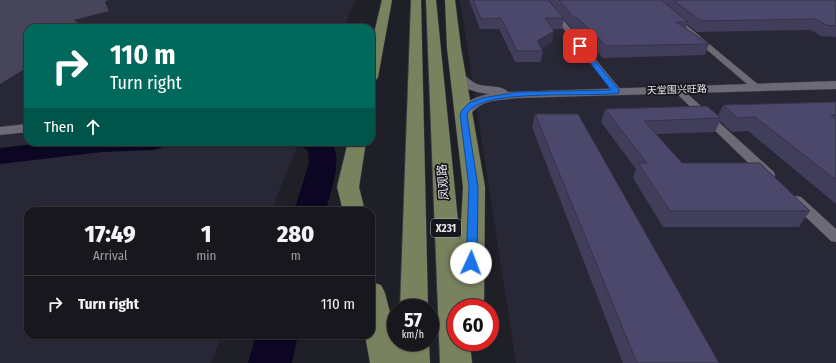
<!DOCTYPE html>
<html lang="en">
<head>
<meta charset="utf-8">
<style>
  body { margin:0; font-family:"Fira Sans Condensed","Noto Sans SC",sans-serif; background:#24242a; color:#f1f3f6; height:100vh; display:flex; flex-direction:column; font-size:15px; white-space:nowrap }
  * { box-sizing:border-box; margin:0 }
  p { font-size:13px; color:#9e9fa4 }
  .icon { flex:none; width:22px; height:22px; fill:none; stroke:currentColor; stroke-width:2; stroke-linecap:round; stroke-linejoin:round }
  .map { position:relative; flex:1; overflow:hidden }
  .drawer { position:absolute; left:24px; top:207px; width:351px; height:132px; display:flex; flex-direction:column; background:#17171d; border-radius:12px; box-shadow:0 1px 3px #0004,0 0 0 1px #36363b }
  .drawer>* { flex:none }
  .banner { position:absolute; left:24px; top:24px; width:351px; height:122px; border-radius:12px; box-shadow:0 1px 3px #0004,0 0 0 1px #36363b; background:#00695c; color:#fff; overflow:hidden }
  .speed { position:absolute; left:387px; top:299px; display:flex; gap:8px; font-size:20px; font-weight:700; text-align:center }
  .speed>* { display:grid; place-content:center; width:52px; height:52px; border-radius:50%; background:#17171d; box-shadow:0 1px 3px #0004,0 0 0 1px #36363b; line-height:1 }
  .speed small { font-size:10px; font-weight:400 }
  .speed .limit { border:6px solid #d22; background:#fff; color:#111 }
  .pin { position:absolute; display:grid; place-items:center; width:34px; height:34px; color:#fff; margin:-17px; border-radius:8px; box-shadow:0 2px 6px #0006 }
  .me { position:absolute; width:44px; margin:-22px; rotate:2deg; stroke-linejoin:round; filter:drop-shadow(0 0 3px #0008) }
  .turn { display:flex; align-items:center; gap:14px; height:84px; padding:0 20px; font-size:18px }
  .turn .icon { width:52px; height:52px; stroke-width:2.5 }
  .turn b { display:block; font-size:28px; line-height:34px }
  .then { display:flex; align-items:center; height:38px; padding:0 20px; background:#0003; gap:8px; font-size:15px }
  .eta { display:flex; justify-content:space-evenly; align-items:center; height:68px; text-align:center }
  .eta b { font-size:24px; font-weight:800; line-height:28px }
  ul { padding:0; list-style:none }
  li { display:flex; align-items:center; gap:12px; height:56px; padding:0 20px; border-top:1px solid #36363b }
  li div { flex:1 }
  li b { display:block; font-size:15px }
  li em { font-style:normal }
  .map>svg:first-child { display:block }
  .built { fill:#282735 }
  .green { fill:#47455a }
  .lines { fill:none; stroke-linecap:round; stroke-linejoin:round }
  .river { fill:#0c0623; fill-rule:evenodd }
  .minor-casing { stroke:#3a3a41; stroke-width:1 }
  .tertiary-casing { stroke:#3a3a41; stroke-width:1 }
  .primary-casing { stroke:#3a3a41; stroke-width:1 }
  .minor { fill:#6b6a75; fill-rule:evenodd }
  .tertiary { fill:#6b6a75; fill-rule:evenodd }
  .primary { fill:#79825e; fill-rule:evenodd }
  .wall { fill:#413e5c }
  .shaded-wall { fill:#35324b }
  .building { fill:#4c486b; stroke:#35324b }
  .route { fill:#1a73e8; stroke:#114b97 }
  .labels { text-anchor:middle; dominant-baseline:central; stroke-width:3.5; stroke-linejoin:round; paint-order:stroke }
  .far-street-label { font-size:10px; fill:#e9e9ef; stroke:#16161d }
  .shield { fill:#16161d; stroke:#aaaab0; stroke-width:1 }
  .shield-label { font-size:11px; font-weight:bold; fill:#e9e9ef }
  .street-label { font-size:12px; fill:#e9e9ef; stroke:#16161d }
</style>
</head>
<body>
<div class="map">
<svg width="836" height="363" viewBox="0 0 836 363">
  <rect width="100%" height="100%" fill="#1f1f27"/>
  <g class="built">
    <path d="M0,0H355L344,28H28V142H299L271,211H28V335H222L211,363H0Z"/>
    <path d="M460,0H836V363H516Z"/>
  </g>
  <path class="green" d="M0,0H108L105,2L109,11L74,20L84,28H28V67L0,84Z"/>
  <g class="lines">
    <g class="river">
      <path d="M52,142H167L163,147L154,150L102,152L0,164V148Z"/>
      <path d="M299,142H331C344,161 330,191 326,211H294L309,163L308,151L303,147Z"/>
      <path d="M256,335H298L292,363H248Z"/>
    </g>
    <g class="minor-casing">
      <g id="minor">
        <path d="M541,0H547L620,89L622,91L620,93H614Z"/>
        <path d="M649,0H656L760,86L762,88L760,90H754Z"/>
        <path d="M678,87L681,88L774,172L775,175L774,178H764L675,92L673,90L675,88Z"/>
        <path d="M796,196L801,197L836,229V242L831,241L791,203L789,200L791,197Z"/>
      </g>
    </g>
    <g class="tertiary-casing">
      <g id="tertiary">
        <path d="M458,72C466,74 471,83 480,85C488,87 502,85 508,92L836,81V89L518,98C496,101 481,98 468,118L463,119L458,118L456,115C464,102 474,97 489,94C474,92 461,89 452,76L454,73Z"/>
        <path d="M28,124V132L0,135V127Z"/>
      </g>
    </g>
    <g class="primary-casing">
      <g id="primary">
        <path d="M382,0H392L378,77L376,80L371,81V46Z"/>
        <path d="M411,0H421L428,308H400Z"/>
        <path d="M426,0H436L460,241L463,187L447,48L445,0H455L461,48L485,187L484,308H456V342H470L472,363H440Z"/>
        <path d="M348,142H366L359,187L365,211H343L337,187Z"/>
        <path d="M371,282L381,285L385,293L399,349V342H429L430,363H370L365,335H371Z"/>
      </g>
    </g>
    <use href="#minor" class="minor"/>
    <use href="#tertiary" class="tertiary"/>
    <use href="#primary" class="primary"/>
  </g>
  <g class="wall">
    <path d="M469,0H548L564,18L562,29H553L552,42L541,49L543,51L541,62H515L499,29H480Z"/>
    <path d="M549,0H836V37L821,36L811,30L697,32L687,24L686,28L709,44L705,55L603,58L575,29H572Z"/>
    <path d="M836,102V204L748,131L732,132L720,121L715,132L656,134L682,163L810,211L799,227H663L633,178L636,169L601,122L605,109L718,116L723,105Z"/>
    <path d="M535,114L719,363H623L532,127Z"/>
  </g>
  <path class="shaded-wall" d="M554,31L552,42L538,51L537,41Z"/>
  <g class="building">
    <path d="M473,0H548L564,18H545L554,31L537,41L543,51H517L501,18L481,19Z"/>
    <path d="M559,0H661L688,22H676L709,44L606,46L578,18H574Z"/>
    <path d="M673,0H836V26L826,25L816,19L701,21Z"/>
    <path d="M836,102V115H831L836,119V180L755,117L738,118L723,105Z"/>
    <path d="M707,106L721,118L644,121L682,163H760L810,211H670L638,163H647L605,109Z"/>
    <path d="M535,114H578L719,363H637Z"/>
  </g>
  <path class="route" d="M578,45H582L619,90V93C592,98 476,87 467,115L478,187L477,263L475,266L471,267L467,266L466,263L469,187L460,115L462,110L469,103L482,98L518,92L611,90L578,47Z"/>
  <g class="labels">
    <g class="far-street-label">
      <text transform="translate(677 90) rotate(-2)">天堂围兴旺路</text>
    </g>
    <rect class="shield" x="431" y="219" width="30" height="18" rx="3"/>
    <g class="shield-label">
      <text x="446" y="228">X231</text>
    </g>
    <g class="street-label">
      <text transform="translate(443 182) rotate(-94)">凤观路</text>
    </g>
  </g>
</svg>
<div class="speed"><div>57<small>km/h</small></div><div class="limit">60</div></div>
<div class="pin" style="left:580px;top:46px;background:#d93025"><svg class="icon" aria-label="arrive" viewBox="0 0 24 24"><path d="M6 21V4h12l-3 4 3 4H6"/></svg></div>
<svg class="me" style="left:471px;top:263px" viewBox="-20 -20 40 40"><circle r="19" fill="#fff"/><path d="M0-13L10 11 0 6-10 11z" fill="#1a73e8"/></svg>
<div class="banner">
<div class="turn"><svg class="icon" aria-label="right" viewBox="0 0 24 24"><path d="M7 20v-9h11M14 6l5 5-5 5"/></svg><div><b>110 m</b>Turn right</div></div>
<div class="then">Then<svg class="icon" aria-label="ahead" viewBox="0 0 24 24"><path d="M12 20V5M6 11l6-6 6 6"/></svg></div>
</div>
<section class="drawer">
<div class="eta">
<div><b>17:49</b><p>Arrival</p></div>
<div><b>1</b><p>min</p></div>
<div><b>280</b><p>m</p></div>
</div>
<ul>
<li><svg class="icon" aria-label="right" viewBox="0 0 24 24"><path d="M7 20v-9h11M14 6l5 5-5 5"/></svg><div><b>Turn right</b></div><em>110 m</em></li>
</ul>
</section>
</div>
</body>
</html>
